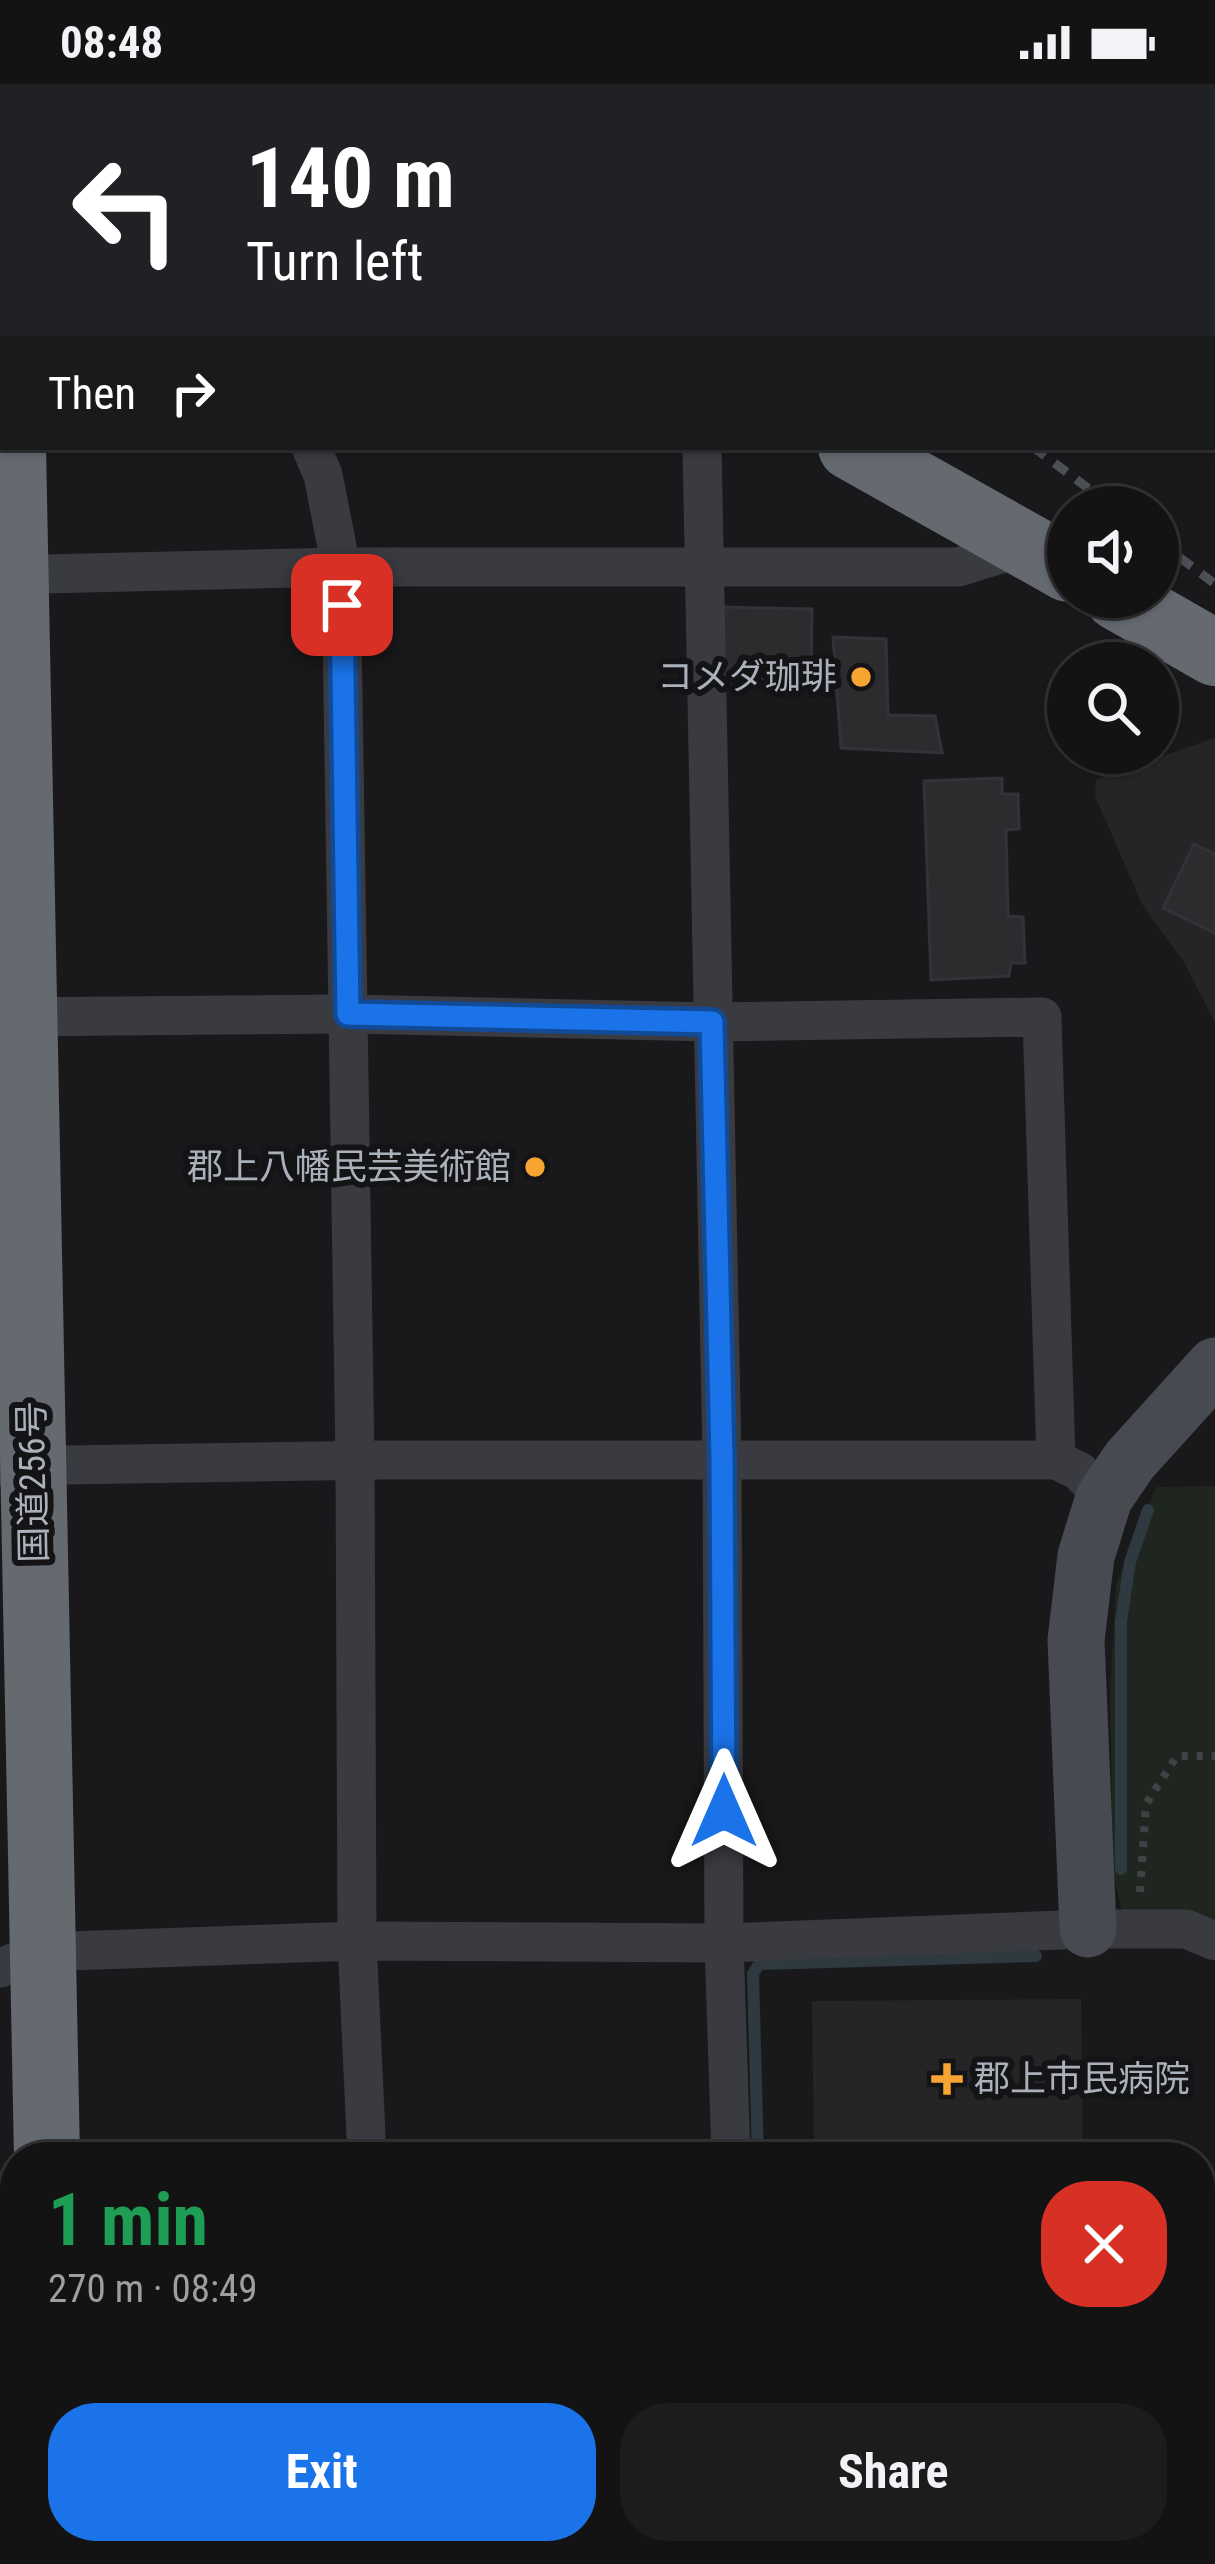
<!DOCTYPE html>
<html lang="en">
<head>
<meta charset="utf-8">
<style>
  body { margin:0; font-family:"Roboto Condensed","Noto Sans JP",sans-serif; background:#1c1c1d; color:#f1f3f6; height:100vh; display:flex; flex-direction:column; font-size:45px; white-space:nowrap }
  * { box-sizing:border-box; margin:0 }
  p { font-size:39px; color:#9d9ea0 }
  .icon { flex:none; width:66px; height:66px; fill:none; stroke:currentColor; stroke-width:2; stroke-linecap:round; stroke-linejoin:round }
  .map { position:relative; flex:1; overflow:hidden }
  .panel { position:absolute; left:0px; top:2058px; width:1215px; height:423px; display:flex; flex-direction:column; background:#131314; border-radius:48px 48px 0 0; box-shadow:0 3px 9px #0004,0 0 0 3px #323234 }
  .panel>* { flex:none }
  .top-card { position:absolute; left:0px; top:0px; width:1215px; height:366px; box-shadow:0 3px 9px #0004,0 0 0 3px #323234; background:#202124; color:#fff; overflow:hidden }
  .buttons { position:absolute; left:1047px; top:402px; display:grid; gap:24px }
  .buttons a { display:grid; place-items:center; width:132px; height:132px; border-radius:50%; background:#131314; box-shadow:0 3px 9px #0004,0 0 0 3px #323234; font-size:60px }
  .pin { position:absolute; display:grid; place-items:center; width:102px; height:102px; color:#fff; margin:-51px; border-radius:24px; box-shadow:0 6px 18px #0006 }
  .me { position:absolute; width:132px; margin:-66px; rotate:0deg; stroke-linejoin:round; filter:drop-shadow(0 0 9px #0008) }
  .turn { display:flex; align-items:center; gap:42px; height:252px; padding:0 48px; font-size:54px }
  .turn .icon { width:156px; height:156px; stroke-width:2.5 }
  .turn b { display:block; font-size:84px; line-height:102px }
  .then { display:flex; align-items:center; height:114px; padding:0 48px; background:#0003; gap:24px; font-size:45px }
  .round { display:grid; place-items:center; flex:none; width:126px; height:126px; border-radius:48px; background:#1c1c1d }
  .headline { display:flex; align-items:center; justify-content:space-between; height:204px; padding:0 48px }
  h1 { font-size:72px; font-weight:700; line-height:90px; color:#1e9e55 }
  .cta { display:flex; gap:24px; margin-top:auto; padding:24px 48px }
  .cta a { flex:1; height:138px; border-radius:48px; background:#1a73e8; color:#fff; font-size:48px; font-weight:700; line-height:138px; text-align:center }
  .cta a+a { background:#1c1c1d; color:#f1f3f6 }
  .status { display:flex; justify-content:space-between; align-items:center; height:84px; padding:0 60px; background:#131314; direction:ltr }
  .status svg { height:33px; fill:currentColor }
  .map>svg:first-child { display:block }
  .built { fill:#252528 }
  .green { fill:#1e261f }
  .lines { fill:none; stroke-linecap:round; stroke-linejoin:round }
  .stream { stroke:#2e3940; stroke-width:12 }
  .building { fill:#2c2c2f; stroke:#333337; stroke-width:3 }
  .path { stroke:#3f4247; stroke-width:8; stroke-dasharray:6 9; stroke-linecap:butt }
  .lane { stroke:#393b40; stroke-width:21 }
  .street { stroke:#393b40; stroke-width:39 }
  .secondary { stroke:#474a50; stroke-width:57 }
  .highway { stroke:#656a71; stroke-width:66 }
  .rail { stroke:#4c4f55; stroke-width:9; stroke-dasharray:15 12; stroke-linecap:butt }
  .route-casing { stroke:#114b97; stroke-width:30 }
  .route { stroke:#1a73e8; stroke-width:21 }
  .poi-dot { fill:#f8a433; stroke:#141416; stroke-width:4.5 }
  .labels { text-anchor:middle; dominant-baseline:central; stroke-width:12; stroke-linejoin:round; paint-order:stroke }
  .poi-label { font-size:36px; fill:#abb1bb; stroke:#141416; text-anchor:end }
  .street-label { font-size:36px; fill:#abb1bb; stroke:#141416 }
</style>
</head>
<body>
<div class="status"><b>08:48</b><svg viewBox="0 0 49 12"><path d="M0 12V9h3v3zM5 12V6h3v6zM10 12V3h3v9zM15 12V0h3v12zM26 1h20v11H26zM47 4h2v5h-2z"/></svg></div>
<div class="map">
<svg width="1215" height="2480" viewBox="0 0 1215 2480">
  <rect width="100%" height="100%" fill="#19191b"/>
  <g class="built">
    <path d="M1215,654V939L1185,880L1142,820L1095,712L1096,695Z"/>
    <path d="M1081,1915L1083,2073H814L812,1917Z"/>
    <path d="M1200,2119H1215V2341L1200,2342Z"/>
  </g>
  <path class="green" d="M1215,1402V1841L1122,1827L1113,1788L1110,1605L1116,1501L1156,1403Z"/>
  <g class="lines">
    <g class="stream">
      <path d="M584,0L587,3"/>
      <path d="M1212,193L1215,194"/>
      <path d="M1121,1785V1538L1130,1478L1148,1426"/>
      <path d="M758,2073L753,1890L759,1880L1036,1872"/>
    </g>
  </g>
  <g class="building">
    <path d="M716,523L812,525L811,601L714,599Z"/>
    <path d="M833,553L886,555L888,631L935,632L942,669L841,664Z"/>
    <path d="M1002,694V710H1018L1019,745L1006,746L1008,832L1023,833L1025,879H1011L1009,892L931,896L924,697Z"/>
    <path d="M1194,760L1215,770V849L1163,824Z"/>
  </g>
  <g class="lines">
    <g class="path">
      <path d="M1140,1808L1146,1720L1177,1672H1215"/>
      <path d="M206,2466L210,2480"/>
    </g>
    <path class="lane" d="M1081,2466V2480"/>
    <g class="street">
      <path d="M311,363L323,391L341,483L355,1376L357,1857L367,2073"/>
      <path d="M702,363L722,1374L724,1859L731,2073"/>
      <path d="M0,491L341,483H958L1027,462"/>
      <path d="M5,933L348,930L712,938L1042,933L1056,1376"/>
      <path d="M0,1382L381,1376H1056L1079,1387L1104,1414"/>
      <path d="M0,1884L41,1868L357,1857L724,1859L1088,1845H1186L1215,1857"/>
      <path d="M0,2378L15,2379"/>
      <path d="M1200,2454H1215"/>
      <path d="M388,2466L389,2480"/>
      <path d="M744,2466V2480"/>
    </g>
    <path class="secondary" d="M1088,1845L1076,1556L1086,1472L1104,1414L1130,1376L1215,1282"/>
    <g class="highway">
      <path d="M203,0L208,3"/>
      <path d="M0,95L3,110"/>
      <path d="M13,363L47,2073"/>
      <path d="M851,363L1068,485"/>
      <path d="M1117,513L1215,569"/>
      <path d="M70,2466L72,2480"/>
    </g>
    <g class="rail">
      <path d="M668,0L671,3"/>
      <path d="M1033,363L1113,423"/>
      <path d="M1158,457L1215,500"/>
    </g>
  </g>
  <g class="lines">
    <g class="route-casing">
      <path id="route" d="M342,521L348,930L712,938L722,1374L724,1727"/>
    </g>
    <use href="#route" class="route"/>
  </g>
  <g class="poi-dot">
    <circle cx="861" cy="593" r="12"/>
    <circle cx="535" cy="1083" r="12"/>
    <path d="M941 1977h12v12h12v12h-12v12h-12v-12h-12v-12h12z"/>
  </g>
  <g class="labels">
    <g class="poi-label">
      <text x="837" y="593">コメダ珈琲</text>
      <text x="511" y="1083">郡上八幡民芸美術館</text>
      <text x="974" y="1995" text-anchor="start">郡上市民病院</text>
    </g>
    <g class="street-label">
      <text transform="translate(33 1398) rotate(-91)">国道256号</text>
    </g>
  </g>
</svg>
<div class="buttons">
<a><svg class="icon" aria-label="sound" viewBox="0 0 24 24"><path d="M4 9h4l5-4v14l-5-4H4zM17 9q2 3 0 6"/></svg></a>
<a><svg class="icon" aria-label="search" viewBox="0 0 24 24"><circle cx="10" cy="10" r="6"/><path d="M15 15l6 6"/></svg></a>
</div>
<div class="pin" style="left:342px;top:521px;background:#d93025"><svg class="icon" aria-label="arrive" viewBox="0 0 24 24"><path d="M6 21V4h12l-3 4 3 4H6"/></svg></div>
<svg class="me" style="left:724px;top:1727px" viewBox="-20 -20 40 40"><path d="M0-17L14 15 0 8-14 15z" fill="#1a73e8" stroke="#fff" stroke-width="4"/></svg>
<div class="top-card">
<div class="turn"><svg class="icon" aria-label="left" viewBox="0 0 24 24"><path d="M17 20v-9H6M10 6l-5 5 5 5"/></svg><div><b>140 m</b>Turn left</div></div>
<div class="then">Then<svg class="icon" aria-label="right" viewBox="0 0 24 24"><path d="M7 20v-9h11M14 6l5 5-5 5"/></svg></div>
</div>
<section class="panel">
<div class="headline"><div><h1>1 min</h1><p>270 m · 08:49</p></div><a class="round" style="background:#d93025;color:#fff"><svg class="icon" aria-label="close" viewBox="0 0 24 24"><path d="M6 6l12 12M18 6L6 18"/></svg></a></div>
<div class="cta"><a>Exit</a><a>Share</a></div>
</section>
</div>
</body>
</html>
